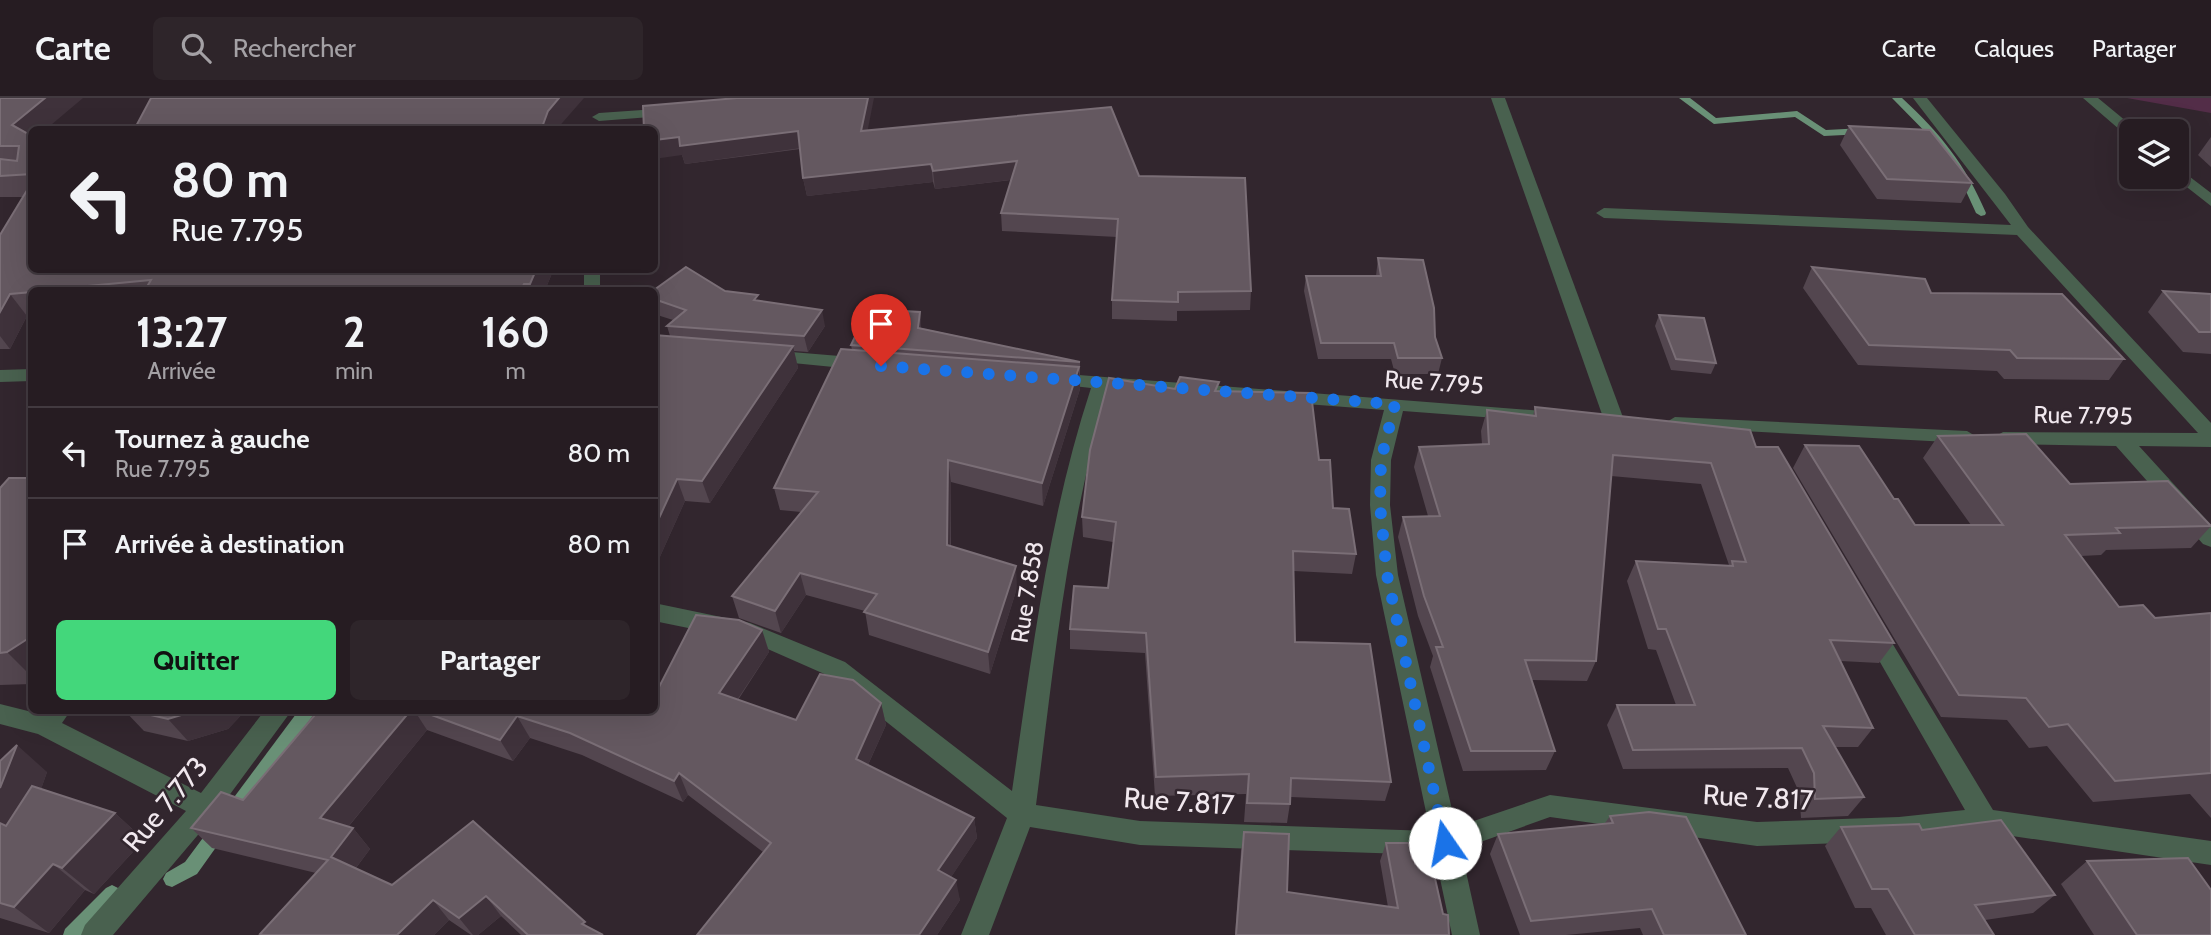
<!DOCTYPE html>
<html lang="fr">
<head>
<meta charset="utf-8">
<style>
  body { margin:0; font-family:Cabin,sans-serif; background:#2e252a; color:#f1f3f6; height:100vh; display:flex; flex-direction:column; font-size:26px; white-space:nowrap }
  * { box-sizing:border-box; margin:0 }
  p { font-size:23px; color:#a4a1a5 }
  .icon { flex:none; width:38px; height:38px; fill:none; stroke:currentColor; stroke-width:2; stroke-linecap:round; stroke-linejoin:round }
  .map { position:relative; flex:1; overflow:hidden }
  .panel { position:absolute; left:28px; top:189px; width:630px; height:427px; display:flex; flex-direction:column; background:#261c22; border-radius:10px; box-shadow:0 7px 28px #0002,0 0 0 2px #423a40 }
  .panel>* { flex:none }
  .guide { position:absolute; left:28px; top:28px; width:630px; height:147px; border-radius:10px; box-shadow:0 7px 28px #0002,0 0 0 2px #423a40; background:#261c22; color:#f1f3f6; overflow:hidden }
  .controls { position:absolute; left:2119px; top:21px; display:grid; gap:14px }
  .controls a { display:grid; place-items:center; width:70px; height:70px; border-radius:10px; background:#261c22; box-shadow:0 7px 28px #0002,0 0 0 2px #423a40; font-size:35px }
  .pin { position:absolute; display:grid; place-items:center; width:60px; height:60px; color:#fff; margin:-72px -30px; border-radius:50% 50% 50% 0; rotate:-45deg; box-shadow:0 0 7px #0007 }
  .pin .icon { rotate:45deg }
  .me { position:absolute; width:77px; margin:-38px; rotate:348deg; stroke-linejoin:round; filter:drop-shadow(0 0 5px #0008) }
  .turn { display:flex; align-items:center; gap:24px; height:147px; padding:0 28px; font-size:32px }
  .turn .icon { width:91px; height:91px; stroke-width:2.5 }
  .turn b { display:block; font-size:49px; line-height:60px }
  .eta { display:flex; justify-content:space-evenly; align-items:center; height:119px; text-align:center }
  .eta b { font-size:42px; font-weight:700; line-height:49px }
  .cta { display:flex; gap:14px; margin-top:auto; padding:14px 28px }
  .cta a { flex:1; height:80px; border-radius:10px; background:#43d77b; color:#111; font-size:28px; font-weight:700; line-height:80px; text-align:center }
  .cta a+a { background:#2e252a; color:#f1f3f6 }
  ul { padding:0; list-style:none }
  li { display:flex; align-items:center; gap:21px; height:91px; padding:0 28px; border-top:2px solid #423a40 }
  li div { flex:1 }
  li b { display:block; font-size:26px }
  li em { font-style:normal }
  header { display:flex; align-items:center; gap:42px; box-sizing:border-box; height:98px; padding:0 35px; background:#261c22; border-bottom:2px solid #423a40 }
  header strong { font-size:33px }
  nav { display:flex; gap:38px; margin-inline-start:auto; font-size:24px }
  .search { width:490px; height:63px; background:#2e252a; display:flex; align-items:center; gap:18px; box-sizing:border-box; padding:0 24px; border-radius:10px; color:#a4a1a5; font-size:26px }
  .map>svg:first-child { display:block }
  .green { fill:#532d48 }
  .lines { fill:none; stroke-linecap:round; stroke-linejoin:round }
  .stream { fill:#699076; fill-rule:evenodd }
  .minor { fill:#49614f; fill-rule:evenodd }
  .wall { fill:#53464f }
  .shaded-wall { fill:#3f323b }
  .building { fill:#645860; stroke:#7a6e76; stroke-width:2 }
  .route { stroke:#1a73e8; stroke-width:12; stroke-dasharray:0 21.6 }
  .labels { text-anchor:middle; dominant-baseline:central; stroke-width:5; stroke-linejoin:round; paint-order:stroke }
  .street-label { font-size:24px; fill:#f1e8ee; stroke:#32262e }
  .near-street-label { font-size:28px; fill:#f1e8ee; stroke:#32262e }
</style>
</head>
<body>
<header>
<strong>Carte</strong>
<div class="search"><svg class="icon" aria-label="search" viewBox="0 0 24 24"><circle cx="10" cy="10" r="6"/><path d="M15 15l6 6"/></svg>Rechercher</div>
<nav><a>Carte</a><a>Calques</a><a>Partager</a></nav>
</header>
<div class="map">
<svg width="2211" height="837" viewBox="0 0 2211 837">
  <rect width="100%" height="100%" fill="#32262e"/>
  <path class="green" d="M2127,0H2211V15Z"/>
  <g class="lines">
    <g class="stream">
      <path d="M1679,0H1690L1716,20L1797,13L1826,32L1864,30L1869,33L1864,36L1824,38L1795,19L1714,26Z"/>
      <path d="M1892,0H1902C1941,36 1965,66 1986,115L1985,117L1981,118L1976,115L1959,78L1944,53Z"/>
      <path d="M299,612H317L238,720L232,723L226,720L223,715L226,710Z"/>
      <path d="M220,723L226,725L229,731L197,776L172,789L166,787L163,781L166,775L185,764L214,725Z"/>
      <path d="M112,787L118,790L121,796L118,802L85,837H63L65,831L106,790Z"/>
    </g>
    <g class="minor">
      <path d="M1491,0H1505L1624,322L1621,326H1607L1604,322Z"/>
      <path d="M1913,0H1927L2005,96L2028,129L2211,325V349L2139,348L2211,427V449L2203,446L2116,348L2003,346L1993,340L2003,334L2198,335L2017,137L1604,120L1596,115L1604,110L2011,127Z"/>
      <path d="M2083,0H2098L2138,33H2132V39L2127,38Z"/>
      <path d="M671,10L676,11V17L599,23L592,19L599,15Z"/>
      <path d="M2177,69L2211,95V108L2174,79H2177Z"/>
      <rect x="584" y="172" width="16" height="20"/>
      <path d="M767,252L864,260L873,266L864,272L761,262L758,258L761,254Z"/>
      <path d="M32,271V283L0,284V272Z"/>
      <path d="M1053,275L1569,315L1572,319L1569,323L1562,325L1403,313L1391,362L1390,407L1398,477L1456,729L1550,697L1757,724L1899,719L1965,712L1861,531L1864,525L1872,522L1880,525L1993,712L2211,743V767L1985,734L1899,743L1757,748L1550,719L1461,751L1480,837H1452L1435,757L1140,747L1030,729L989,837H961L1007,720L829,578L747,542L654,523V505L750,525L845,564L1012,693C1032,557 1048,421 1091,290L1046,285L1044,281ZM1109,291L1384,312L1371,362L1370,407L1376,477L1430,733L1140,723L1036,707C1054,567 1067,426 1109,291Z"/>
      <path d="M1675,319L1967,333L1977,339L1967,345L1668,329L1665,325Z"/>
      <path d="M0,606L40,616L44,612H71L62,625L201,695L265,612H292L214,718L113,837H81L85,827L186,713L38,636L0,626Z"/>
    </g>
  </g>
  <g class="wall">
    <path d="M0,0L32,32V172H553V173L545,192H32V218H27L10,251H0V137L23,99H0Z"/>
    <path d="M1849,28L1972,85L1961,105L1877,101L1840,47Z"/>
    <path d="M868,33L1139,78L1251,193L1250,212L1177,213V223L1112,221V202L1117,139L1002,133L1001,115L1011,82L935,91L933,84L807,98L803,80L800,51L685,66L682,57Z"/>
    <path d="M2211,39V69L2198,57Z"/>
    <path d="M1378,160L1435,239L1442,260L1438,276H1395L1391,261H1318L1304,193L1306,178H1376Z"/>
    <path d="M1812,169L1931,195L2124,261L2109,282L2004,281L1997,273L1858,267L1803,190Z"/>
    <path d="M654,192L725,193L759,203L825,228L808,254L794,253L798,270L710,405L685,403L654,472V237L670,238L667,228L673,222L654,216Z"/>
    <path d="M2163,193L2211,196V256L2183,254L2148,214Z"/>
    <path d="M920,214L921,225V230L1080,264V291L1043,408L951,384V448L1017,490L990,576L869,537L865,513L806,497L781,535L739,520L732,498L801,414L780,412L774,390L852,252L851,247Z"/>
    <path d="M1659,217L1716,265L1711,276L1671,272L1655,228Z"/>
    <path d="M1175,291L1219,293L1319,362L1333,410L1356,456L1352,476L1294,473L1295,544L1391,684L1385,703L1291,699L1287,725L1244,724L1246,696L1155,698L1145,555L1070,551V531L1108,490L1113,444L1083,439L1082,419Z"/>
    <path d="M1535,309L1756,349L1894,545L1879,565L1841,563L1873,630L1858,649H1835L1864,699L1848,718L1801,720L1799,694L1788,670L1623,671L1607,627L1617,607H1676L1656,552L1648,551L1627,483L1636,463L1729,467L1701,386L1611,378L1596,563L1587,583L1532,582L1555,653L1546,672L1463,673L1430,569L1433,558L1418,518L1398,439L1403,419L1428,418L1414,369L1419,349L1482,346L1481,333L1487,312L1533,318Z"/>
    <path d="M1938,338L2070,386L2211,428L2191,450L2106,452L2101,457L2081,458L2119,509L2155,520L2211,515V720L2190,696L2093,704L2047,648L2029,650L2007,622L1941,619L1793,370L1805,347L1894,401L1915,427H1971L1923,360Z"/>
    <path d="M32,380V586L0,587V390Z"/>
    <path d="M762,532L769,554L738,602L796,622L881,605L886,627L868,667L974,720L977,740L951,779L960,802L937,837H697L763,754L688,697L683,704L582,657L530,640L513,663L427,632L349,728L353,730L370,751L356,770L392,787L473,723L588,829L603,837H521L501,818L478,837H471L449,822L434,837H261L260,836L316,775L212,750L191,730L243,702L319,612H654L656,595Z"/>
    <path d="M124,612H246L228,631L188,643L144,633Z"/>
    <path d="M0,663L47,674L41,691L115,715L144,742L94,796L85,792L49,835L0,820Z"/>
    <path d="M1610,718L1746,837H1643L1640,830L1566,837H1520L1490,756L1498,736L1605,725Z"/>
    <path d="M1841,729L1922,732L2055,797L2033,815L1985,822L1994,837H1886L1871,810H1855L1825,748Z"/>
    <path d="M1244,734L1287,794L1388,809L1380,763L1386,745L1443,816L1449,837H1235L1241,753Z"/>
    <path d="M2087,763L2211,837H2094L2061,786Z"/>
  </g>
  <g class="shaded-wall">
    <path d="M45,0H83L45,32H32V43L12,27Z"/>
    <path d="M559,0H584L556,32H541L548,13Z"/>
    <path d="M868,0H874L864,51L861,33Z"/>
    <path d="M798,33L801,50L685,66L682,57L654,61V42L679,39Z"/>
    <path d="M1017,63L1018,81L935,91L933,73Z"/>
    <path d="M931,66L933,84L807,98L803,80Z"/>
    <path d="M536,172H553V173L545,192H532L530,186Z"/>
    <path d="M10,196L27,218L10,251L0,238V214Z"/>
    <path d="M822,212L825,228L808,254L804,238Z"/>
    <path d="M920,214L921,225L920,240L918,230Z"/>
    <path d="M793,248L798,270L710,405L702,383Z"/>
    <path d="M1079,269L1080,291L1043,408L1042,385Z"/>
    <path d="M948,362L951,384L950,469L947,447Z"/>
    <path d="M677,381L685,403L654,472V431Z"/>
    <path d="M1016,468L1017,490L990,576L988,554Z"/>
    <path d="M800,475L806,497L781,535L775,513Z"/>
    <path d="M762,532L769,554L727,617L719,595Z"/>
    <path d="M32,538V579L7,554Z"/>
    <path d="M881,605L886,627L861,682L856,661Z"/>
    <path d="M198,612H246L228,631L188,643L168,621Z"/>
    <path d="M411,612H414L427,632L338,741L320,720Z"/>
    <path d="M517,618L530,640L513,663L500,642Z"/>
    <path d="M17,647L47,674L22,746L0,729V690Z"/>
    <path d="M679,675L688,697L683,704L674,683Z"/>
    <path d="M115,715L144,742L94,796L62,770Z"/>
    <path d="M974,720L977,740L942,793L938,772Z"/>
    <path d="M353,730L370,751L349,779L331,759Z"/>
    <path d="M53,766L85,792L49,835L14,809Z"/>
    <path d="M956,782L960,802L937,837H919Z"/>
    <path d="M486,798L501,818L478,837H473L459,820Z"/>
    <path d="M433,802L449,822L434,837H397Z"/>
  </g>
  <g class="building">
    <path d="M0,0H45L12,27L32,38V76L0,78V61L17,63L19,48H0Z"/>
    <path d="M151,0H559L548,13L541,32H134Z"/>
    <path d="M737,0H868L861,33L1111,9L1139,78L1245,80L1251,193L1178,194V204L1112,202L1118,121L1001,115L1017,63L933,73L931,66L803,80L798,33L680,48L679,39L654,42V32H644L643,8Z"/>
    <path d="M1849,28L1930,32L1972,85L1887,81Z"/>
    <path d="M32,84V172H536L530,186H524L521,192H145L151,182L46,192H32V194L10,196L0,214V137Z"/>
    <path d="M1378,160L1423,162L1434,210L1435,239L1442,260H1398L1394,245H1321L1306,178H1381Z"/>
    <path d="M686,169L725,193L758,197L754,202L822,212L804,238L667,228L686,212L654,201V192Z"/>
    <path d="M1812,169L1925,181L1931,195L2062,196L2124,261L2017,260L2010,252L1869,247Z"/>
    <path d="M2163,193L2211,196V234H2199Z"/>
    <path d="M868,211L920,214L918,230L1080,264L851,247Z"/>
    <path d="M1659,217L1704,220L1716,265L1676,261Z"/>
    <path d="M654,237L793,248L702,383L677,381L654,431Z"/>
    <path d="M841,251L1079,269L1042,385L948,362L947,447L1016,468L988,554L864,514L877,496L800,475L775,513L732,498L818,394L774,390Z"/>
    <path d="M1180,279L1219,284L1215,293L1311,295L1319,362H1330L1333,410L1349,411L1356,456L1293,453L1295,544L1370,546L1391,684L1291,680L1290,706L1247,705L1249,676L1156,679L1146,535L1070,531L1074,488L1108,490L1116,424L1082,419L1090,352L1109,280L1175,291Z"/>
    <path d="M1535,309L1750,332L1756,349H1778L1894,545L1830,542L1873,630L1823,628L1864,699L1815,701L1814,675L1802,650L1633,652L1617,607H1695L1666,531H1658L1636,463L1733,468L1732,463L1746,464L1711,365L1613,357L1596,563L1525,562L1555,653H1471L1436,549H1443L1424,498L1403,419L1440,418L1419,349L1489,346L1487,312L1536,318Z"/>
    <path d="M2026,336L2070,386L2168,383L2211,428L2116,430L2120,435L2065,437L2119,509L2143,507L2155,520L2211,515V675L2115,683L2068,626L2049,629L2026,600L1959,597L1805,347L1859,348L1894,401H1898L1915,427H2003L1938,338Z"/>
    <path d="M9,380H32V538L7,554L0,555V390Z"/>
    <path d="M696,517L739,522L762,532L719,595L796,622L820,576L853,582L881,605L856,661L974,720L938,772L956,782L919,837H697L771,745L679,675L674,683L570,635L517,618L500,642L418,612H654V594L656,595Z"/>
    <path d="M129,612H198L168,621Z"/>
    <path d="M319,612H411L320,720L353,730L331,759L392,787L473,723L585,824L582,826L603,837H528L486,798L459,820L433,802L397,837H263L260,836L328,762L191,730L221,694L243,702Z"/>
    <path d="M17,647L0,690V663Z"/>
    <path d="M32,688L115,715L62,770L53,766L14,809L0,805V725L6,728Z"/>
    <path d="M1649,714L1686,719L1746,837H1664L1652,811L1531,823L1498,736L1613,725L1610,718Z"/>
    <path d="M2001,722L2055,797L1975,807L1994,837H1915L1888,791H1872L1841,729L1919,726L1922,732Z"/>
    <path d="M1244,734L1289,736L1287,794L1398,810L1386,745H1427L1443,816L1448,817L1449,837H1236Z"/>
    <path d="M2188,760L2211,792V837H2137L2087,763Z"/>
  </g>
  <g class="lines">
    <path class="route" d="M881,268L1395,306L1381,362L1380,407L1387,477L1445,745"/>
  </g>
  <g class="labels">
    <g class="street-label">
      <text transform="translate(1434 284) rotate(4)">Rue 7.795</text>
      <text transform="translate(2083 317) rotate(1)">Rue 7.795</text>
      <text transform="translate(1027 494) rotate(-81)">Rue 7.858</text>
    </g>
    <g class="near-street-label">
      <text transform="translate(1758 699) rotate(3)">Rue 7.817</text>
      <text transform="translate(1179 703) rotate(4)">Rue 7.817</text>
      <text transform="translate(165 706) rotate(-50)">Rue 7.773</text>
    </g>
  </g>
</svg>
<div class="controls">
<a><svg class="icon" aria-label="layers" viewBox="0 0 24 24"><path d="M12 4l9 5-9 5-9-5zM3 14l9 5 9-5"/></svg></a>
</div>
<div class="pin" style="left:881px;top:268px;background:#d93025"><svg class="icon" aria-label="arrive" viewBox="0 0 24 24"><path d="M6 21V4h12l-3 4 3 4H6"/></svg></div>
<svg class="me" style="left:1445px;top:745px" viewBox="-20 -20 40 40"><circle r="19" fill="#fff"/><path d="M0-13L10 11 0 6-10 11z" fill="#1a73e8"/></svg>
<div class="guide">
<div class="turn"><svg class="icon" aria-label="left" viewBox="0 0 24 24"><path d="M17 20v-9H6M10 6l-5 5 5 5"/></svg><div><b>80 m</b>Rue 7.795</div></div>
</div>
<section class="panel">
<div class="eta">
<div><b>13:27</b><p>Arrivée</p></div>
<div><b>2</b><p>min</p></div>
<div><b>160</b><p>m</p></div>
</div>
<ul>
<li><svg class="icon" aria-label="left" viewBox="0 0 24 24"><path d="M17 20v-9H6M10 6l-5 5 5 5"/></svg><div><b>Tournez à gauche</b><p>Rue 7.795</p></div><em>80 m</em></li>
<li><svg class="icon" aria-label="arrive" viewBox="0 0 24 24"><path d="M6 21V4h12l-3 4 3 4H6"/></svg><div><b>Arrivée à destination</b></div><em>80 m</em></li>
</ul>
<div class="cta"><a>Quitter</a><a>Partager</a></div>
</section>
</div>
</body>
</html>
